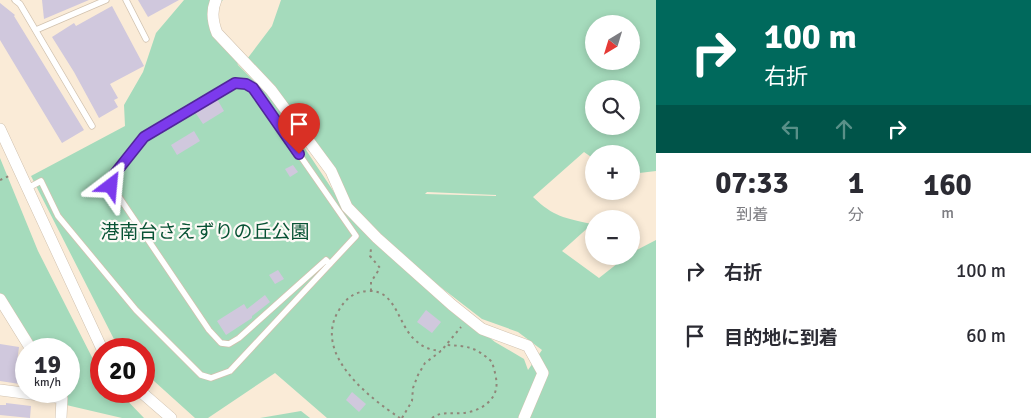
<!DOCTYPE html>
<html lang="ja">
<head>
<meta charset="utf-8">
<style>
  body { margin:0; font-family:Signika,"Noto Sans JP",sans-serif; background:#f7f7f7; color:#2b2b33; height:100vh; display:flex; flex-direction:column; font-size:19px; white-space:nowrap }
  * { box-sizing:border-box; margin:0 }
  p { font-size:16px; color:#7c7c81 }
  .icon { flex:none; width:28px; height:28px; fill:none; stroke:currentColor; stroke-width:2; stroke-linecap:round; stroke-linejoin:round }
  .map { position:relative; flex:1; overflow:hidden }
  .details { display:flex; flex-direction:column; background:#fff; width:375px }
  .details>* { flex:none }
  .banner { background:#00695c; color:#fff; overflow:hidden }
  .needle { width:32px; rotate:218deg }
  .controls { position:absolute; left:585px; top:15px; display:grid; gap:10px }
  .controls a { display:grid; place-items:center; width:55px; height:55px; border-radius:50%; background:#fff; box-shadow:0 2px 8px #0003; font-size:25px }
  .speed { position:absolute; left:15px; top:338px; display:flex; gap:10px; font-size:25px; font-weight:700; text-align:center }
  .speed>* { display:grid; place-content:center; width:65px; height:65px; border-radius:50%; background:#fff; box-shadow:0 2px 8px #0003; line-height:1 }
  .speed small { font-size:12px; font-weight:400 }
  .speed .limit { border:8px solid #d22; background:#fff; color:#111 }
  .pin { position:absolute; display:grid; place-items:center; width:42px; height:42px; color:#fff; margin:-51px -21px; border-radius:50% 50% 50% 0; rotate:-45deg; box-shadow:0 0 5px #0007 }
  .pin .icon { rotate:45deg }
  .me { position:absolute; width:55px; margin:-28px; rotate:29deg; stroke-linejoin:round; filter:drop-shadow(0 0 4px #0008) }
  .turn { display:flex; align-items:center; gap:18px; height:105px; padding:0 25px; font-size:22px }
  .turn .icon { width:65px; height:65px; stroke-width:2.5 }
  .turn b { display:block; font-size:35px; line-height:42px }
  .lanes { display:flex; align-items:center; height:48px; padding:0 25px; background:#0003; justify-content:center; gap:25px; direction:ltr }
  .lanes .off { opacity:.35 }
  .eta { display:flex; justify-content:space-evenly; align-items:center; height:85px; text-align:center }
  .eta b { font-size:30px; font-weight:800; line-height:35px }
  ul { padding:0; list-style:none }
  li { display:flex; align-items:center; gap:15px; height:65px; padding:0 25px }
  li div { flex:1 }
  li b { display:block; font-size:19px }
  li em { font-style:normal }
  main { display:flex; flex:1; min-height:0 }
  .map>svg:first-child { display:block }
  .green { fill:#a5dbbc; fill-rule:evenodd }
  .building { fill:#d0c8dd }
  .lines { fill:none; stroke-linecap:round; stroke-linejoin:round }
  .lane-casing { stroke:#d1c2af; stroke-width:7 }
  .street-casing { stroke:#d1c2af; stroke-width:12 }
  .path { stroke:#908679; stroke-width:2; stroke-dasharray:2.5 4; stroke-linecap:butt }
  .lane { stroke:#fff; stroke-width:5.5 }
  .street { stroke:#fff; stroke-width:11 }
  .route-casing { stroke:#51269a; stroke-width:12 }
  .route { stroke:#7c3aed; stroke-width:9 }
  .labels { text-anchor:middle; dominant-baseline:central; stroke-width:4.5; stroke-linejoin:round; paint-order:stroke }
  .park-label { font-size:19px; fill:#095335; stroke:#fdfaf6 }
</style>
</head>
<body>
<main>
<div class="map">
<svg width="656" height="418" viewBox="0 0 656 418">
  <rect width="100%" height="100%" fill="#faebd7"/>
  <g class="green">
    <path d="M184,0H223L221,2L214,4L213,21L217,33L235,54L238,65L272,99L344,207L371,236L457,312L495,342L524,359L528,370L542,350L518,332L482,319L377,238L347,207L331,171L291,115L269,88L244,63L272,26L281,0H656V171L631,174V154H594V159L584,152L533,197C554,217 564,218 592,224L562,251L599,278L627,256H631V253L656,240V418H327L275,373L208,418H195L144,372V349H119L31,176L125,126L124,105L143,72L156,33ZM594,24H631V61H594ZM594,89H631V126H594ZM427,192L496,195V196L425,194Z"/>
    <path d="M0,158L38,251L101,375V391H118L144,418H122L62,404V397L58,391H69V349H31L0,299Z"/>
    <path d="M301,411L310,418H260Z"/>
  </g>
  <g class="building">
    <path d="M42,0H89L44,19Z"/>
    <path d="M138,0H179L148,17Z"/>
    <path d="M0,3L15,15L14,16L84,130L62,143L0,40Z"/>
    <path d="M112,6L144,66L110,84L118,98L114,100L118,107L99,118L74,72L52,37L74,23L76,26Z"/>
    <path d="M217,99L224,111L203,124L195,112Z"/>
    <path d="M194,131L200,141L177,155L171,145Z"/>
    <path d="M293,165L298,172L290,177L285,169Z"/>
    <path d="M278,270L284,279L275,284L269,275Z"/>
    <path d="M265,295L270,302L252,316V318L226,335L217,321L244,304L247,309Z"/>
    <path d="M426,310L441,322L432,333L417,322Z"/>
    <path d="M0,344L19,347L16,371L26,372V385L0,381Z"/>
    <path d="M352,392L366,404L359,412L346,400Z"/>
    <path d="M6,403L31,406L30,418L0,415V405H6Z"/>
  </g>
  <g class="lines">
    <g class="lane-casing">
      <g id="lane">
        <path d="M15,0L20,4L92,126"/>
        <path d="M126,0L146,39"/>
        <path d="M36,30L106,0"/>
        <path d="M28,188L41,181L58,216L136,310L201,375L211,378L230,371L356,236L253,88L246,84L235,83L144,137L113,176L111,185L209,330L221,343L229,344L239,338L326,260L330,264"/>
      </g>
    </g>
    <g class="street-casing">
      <g id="street">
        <path d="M216,0C211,11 213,23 217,33L271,90L331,171L347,207L377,238L452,305L482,329L528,346L543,373L524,418"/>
        <path d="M0,129L102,349"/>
        <path d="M0,299L31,349"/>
        <path d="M0,390L62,398L61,418"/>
        <path d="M140,391L171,418"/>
      </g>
    </g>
    <g class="path">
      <path d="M0,180L9,176"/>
      <path d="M371,291V282L380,268L370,256L371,249"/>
      <path d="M400,418C368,397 312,353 339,310C346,298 355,291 370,291C396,291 398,324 414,339C422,347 430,350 441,351"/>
      <path d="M402,418L412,401L413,388L418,375L425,363L441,351L461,327"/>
      <path d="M432,418C441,411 452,414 463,413C476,412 493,404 496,389C498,381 494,369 492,362C476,347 468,346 446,345"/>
    </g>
    <use href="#lane" class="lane"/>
    <use href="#street" class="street"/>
  </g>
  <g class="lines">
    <g class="route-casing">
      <path id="route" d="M111,186L113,176L144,137L235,83L246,84L253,88L299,154"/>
    </g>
    <use href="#route" class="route"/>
  </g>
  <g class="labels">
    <g class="park-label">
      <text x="205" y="232">港南台さえずりの丘公園</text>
    </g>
  </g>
</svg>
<div class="controls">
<a><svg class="needle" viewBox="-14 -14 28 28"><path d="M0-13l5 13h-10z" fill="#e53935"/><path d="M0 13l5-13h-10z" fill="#7c7c81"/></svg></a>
<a><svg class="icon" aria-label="search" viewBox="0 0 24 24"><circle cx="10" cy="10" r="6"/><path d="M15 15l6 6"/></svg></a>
<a>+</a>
<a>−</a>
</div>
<div class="speed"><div>19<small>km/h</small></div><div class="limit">20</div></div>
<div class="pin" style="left:299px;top:154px;background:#d93025"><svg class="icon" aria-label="arrive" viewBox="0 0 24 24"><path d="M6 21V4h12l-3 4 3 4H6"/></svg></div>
<svg class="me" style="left:111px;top:186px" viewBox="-20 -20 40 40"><path d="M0-17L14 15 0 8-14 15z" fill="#7c3aed" stroke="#fff" stroke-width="4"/></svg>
</div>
<section class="details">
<div class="banner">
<div class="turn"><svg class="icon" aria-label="right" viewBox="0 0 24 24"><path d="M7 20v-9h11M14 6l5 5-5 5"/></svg><div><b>100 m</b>右折</div></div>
<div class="lanes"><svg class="icon off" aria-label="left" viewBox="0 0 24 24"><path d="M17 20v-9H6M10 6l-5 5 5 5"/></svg><svg class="icon off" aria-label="ahead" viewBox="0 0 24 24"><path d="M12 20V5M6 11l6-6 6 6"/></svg><svg class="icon" aria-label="right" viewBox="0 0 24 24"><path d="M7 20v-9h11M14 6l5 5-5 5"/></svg></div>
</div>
<div class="eta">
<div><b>07:33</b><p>到着</p></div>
<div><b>1</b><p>分</p></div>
<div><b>160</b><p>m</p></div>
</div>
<ul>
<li><svg class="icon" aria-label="right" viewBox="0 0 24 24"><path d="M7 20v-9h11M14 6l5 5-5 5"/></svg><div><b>右折</b></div><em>100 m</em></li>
<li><svg class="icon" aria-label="arrive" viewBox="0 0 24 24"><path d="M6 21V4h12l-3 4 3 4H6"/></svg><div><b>目的地に到着</b></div><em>60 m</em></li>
</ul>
</section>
</main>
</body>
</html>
